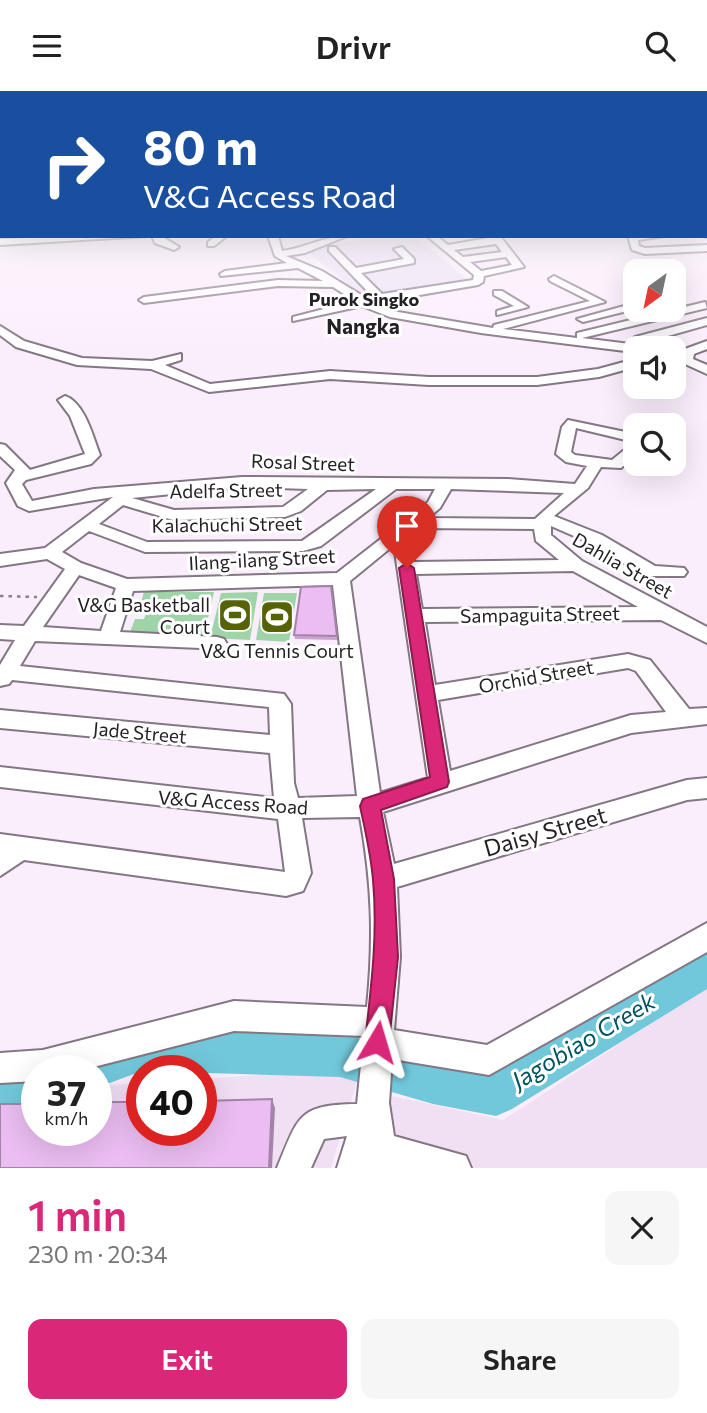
<!DOCTYPE html>
<html lang="en">
<head>
<meta charset="utf-8">
<style>
  body { margin:0; font-family:Commissioner,sans-serif; background:#f6f6f6; color:#222; height:100vh; display:flex; flex-direction:column; font-size:26px; white-space:nowrap }
  * { box-sizing:border-box; margin:0 }
  p { font-size:23px; color:#767676 }
  .icon { flex:none; width:38px; height:38px; fill:none; stroke:currentColor; stroke-width:2; stroke-linecap:round; stroke-linejoin:round }
  .map { position:relative; height:1077px; overflow:hidden }
  .sheet { display:flex; flex-direction:column; background:#fff; flex:1 }
  .sheet>* { flex:none }
  .banner { position:absolute; left:0px; top:0px; width:707px; height:147px; box-shadow:0 7px 28px #0002; background:#1a4fa0; color:#fff; overflow:hidden }
  .needle { width:46px; rotate:213deg }
  .buttons { position:absolute; left:623px; top:168px; display:grid; gap:14px }
  .buttons a { display:grid; place-items:center; width:63px; height:63px; border-radius:14px; background:#fff; box-shadow:0 7px 28px #0002; font-size:35px }
  .speed { position:absolute; left:21px; top:964px; display:flex; gap:14px; font-size:35px; font-weight:700; text-align:center }
  .speed>* { display:grid; place-content:center; width:91px; height:91px; border-radius:50%; background:#fff; box-shadow:0 7px 28px #0002; line-height:1 }
  .speed small { font-size:18px; font-weight:400 }
  .speed .limit { border:10px solid #d22; background:#fff; color:#111 }
  .pin { position:absolute; display:grid; place-items:center; width:60px; height:60px; color:#fff; margin:-72px -30px; border-radius:50% 50% 50% 0; rotate:-45deg; box-shadow:0 0 7px #0007 }
  .pin .icon { rotate:45deg }
  .me { position:absolute; width:77px; margin:-38px; rotate:7deg; stroke-linejoin:round; filter:drop-shadow(0 0 5px #0008) }
  .turn { display:flex; align-items:center; gap:24px; height:147px; padding:0 28px; font-size:32px }
  .turn .icon { width:91px; height:91px; stroke-width:2.5 }
  .turn b { display:block; font-size:49px; line-height:60px }
  .round { display:grid; place-items:center; flex:none; width:74px; height:74px; border-radius:14px; background:#f6f6f6 }
  .headline { display:flex; align-items:center; justify-content:space-between; height:119px; padding:0 28px }
  h1 { font-size:42px; font-weight:600; line-height:52px; color:#db2777 }
  .primary-button { display:flex; gap:14px; margin-top:auto; padding:14px 28px }
  .primary-button a { flex:1; height:80px; border-radius:14px; background:#db2777; color:#fff; font-size:28px; font-weight:600; line-height:80px; text-align:center }
  .primary-button a+a { background:#f6f6f6; color:#222 }
  header { display:flex; justify-content:space-between; align-items:center; height:91px; padding:0 28px; background:#fff; font-size:32px; font-weight:600 }
  .map>svg:first-child { display:block }
  .built { fill:#f1dff3 }
  .industrial { fill:#ece0f4 }
  .green { fill:#9fd3a8 }
  .lines { fill:none; stroke-linecap:round; stroke-linejoin:round }
  .river { fill:#71c8da; fill-rule:evenodd }
  .minor-casing { stroke:#827783; stroke-width:4 }
  .path { stroke:#887f88; stroke-width:2.5; stroke-dasharray:3.5 5; stroke-linecap:butt }
  .minor { fill:#fff; fill-rule:evenodd }
  .wall { fill:#caa3d0 }
  .shaded-wall { fill:#a484a9 }
  .building { fill:#ebbdf2; stroke:#a484a9; stroke-width:2 }
  .route { fill:#db2777; stroke:#8e194d; stroke-width:2 }
  .labels { text-anchor:middle; dominant-baseline:central; stroke-width:6; stroke-linejoin:round; paint-order:stroke }
  .far-neighbourhood-label { font-size:18px; font-weight:bold; fill:#252025; stroke:#fff }
  .street-label { font-size:19px; fill:#252025; stroke:#fff }
  .poi-label { font-size:19px; fill:#252025; stroke:#fff; text-anchor:end }
  .far-district-label { font-size:21px; font-weight:bold; fill:#252025; stroke:#fff }
  .near-street-label { font-size:23px; fill:#252025; stroke:#fff }
  .near-water-label { font-size:24px; font-style:italic; fill:#01535f; stroke:#fff }
</style>
</head>
<body>
<header><svg class="icon" aria-label="menu" viewBox="0 0 24 24"><path d="M4 6h16M4 12h16M4 18h16"/></svg>Drivr<svg class="icon" aria-label="search" viewBox="0 0 24 24"><circle cx="10" cy="10" r="6"/><path d="M15 15l6 6"/></svg></header>
<div class="map">
<svg width="707" height="1077" viewBox="0 0 707 1077">
  <rect width="100%" height="100%" fill="#fbeefc"/>
  <g class="built">
    <path d="M707,896V1077H370L393,1005L503,1029Z"/>
    <path d="M361,977L331,1077H0V1001L37,999V1040H96V995L142,992V1040H201V988Z"/>
  </g>
  <path class="industrial" d="M382,145H414L471,191L368,208L306,160L322,155Z"/>
  <g class="green">
    <path d="M144,501H214L204,545L130,541L135,528H144L150,512L141,511Z"/>
    <path d="M258,501L250,549L210,547L221,502Z"/>
    <path d="M264,502H297L289,551L256,549Z"/>
  </g>
  <g class="lines">
    <g class="river">
      <path d="M707,855V898L512,1018L496,1025L433,1013L340,986L142,980L96,997V980H62L68,964L139,937L340,942L433,969L492,979Z"/>
      <path d="M37,976L46,980H37V1022L25,1027L0,1024V978L25,981Z"/>
    </g>
    <g class="minor-casing">
      <g id="minor">
        <rect x="0" y="112" width="2" height="6"/>
        <rect x="0" y="131" width="2" height="6"/>
        <path d="M705,140H707V146L703,145Z"/>
        <path d="M71,145H148L0,154V148Z"/>
        <path d="M152,145H161L179,156L174,159L155,152Z"/>
        <path d="M216,145H227L214,155H208V151Z"/>
        <path d="M268,145H278L282,160C304,157 325,145 347,145L305,162L286,165L322,180L366,207L373,206L329,160V156H335L356,177L404,168L394,158L402,156L414,168V172L361,182L382,203L473,189L474,184L427,145H437L448,154L500,145L524,176L484,185L483,191L478,194L373,212L392,220L493,237L494,234L590,210L550,190L549,188L554,185L605,211L503,238L577,247V242L705,211L707,217L582,247L630,253L635,246L707,227V234L643,252V257H635L633,261L481,242L390,226L362,215L293,230V226L355,210L333,196L278,195L144,212L139,209L144,206L278,189L323,190L298,177L221,185L220,183L225,180L287,172L275,165ZM496,153L502,161L463,166L454,159ZM506,166L512,174L481,180L470,171Z"/>
        <path d="M628,145H665L638,149L639,155L645,157L707,154V160L645,163L632,159Z"/>
        <path d="M494,200H502L528,216L497,224V220L514,215L494,204Z"/>
        <path d="M635,212V218L583,231L577,228Z"/>
        <path d="M0,235L24,250L82,267L152,270L181,263V269L165,274L210,293L330,280L429,286H537L598,278L635,268V276L599,286L537,294H429L330,288L209,301L151,278L77,274L16,256L0,244Z"/>
        <path d="M707,250V258L694,263L693,268L707,274V283L674,268V259L683,262L685,258Z"/>
        <path d="M65,305C85,312 93,346 100,364L91,373L26,389L22,393L32,410L94,398L242,386L508,388L575,393L587,375L566,371L556,363L562,336L568,329L635,343V363L621,377L601,376L588,397L554,425L602,444L655,475L684,477L687,481L684,485H646L590,452L551,435V444L582,470L707,536V552L661,529L425,531L435,594L628,563L650,569L689,618L707,617V633L631,642L383,721L394,773L687,689L707,687V707L687,709L397,796L400,866L394,939L487,954L707,832V861L489,984L392,968L389,1012L394,1045L466,1065L471,1077H337L347,1045L324,1048L311,1077H277C299,1025 297,1014 357,1013L364,945L234,940L78,980H37V990L0,992V962L43,959L234,910L367,916C374,847 372,793 360,726L302,727L311,782L303,800L286,805L24,769L0,785V743L285,781L278,728L0,696V676L274,707L270,662L0,637V619L270,644L269,616L12,589L9,593L0,595V574L15,549L0,548V534L24,535L65,478L47,468L0,475V463L45,457L113,406L29,420L18,415L6,392L15,379L0,365V353L5,354L30,379L85,363L70,325L58,309ZM576,337L634,351L612,369L575,364L571,361ZM242,396L308,398L283,416L174,419L132,407ZM376,398L302,450L147,451L99,433L123,414L173,429L285,426L301,420L327,399ZM396,398H435L428,411L337,482L127,488L81,472L62,461L89,440L145,461L303,460L321,455ZM451,398L564,402L535,428L428,427L440,417ZM415,437L534,438L536,450L559,469L414,471L409,442ZM394,454L428,687L380,702L350,490ZM573,480L638,516L422,518L416,483ZM79,484L116,497L101,540L43,536ZM333,494L357,705L298,707L294,692L291,613L284,603L20,575L35,550L224,558L227,553L224,548L217,546L120,541L133,500ZM628,577L636,580L666,621L631,624L450,680L438,609Z"/>
      </g>
    </g>
    <path class="path" d="M0,505L37,506"/>
    <use href="#minor" class="minor"/>
  </g>
  <path class="wall" d="M294,544L337,545V549L295,548Z"/>
  <path class="shaded-wall" d="M272,1008L275,1017L272,1077H269Z"/>
  <g class="building">
    <path d="M331,495L337,545L294,544L301,496Z"/>
    <path d="M272,1008L269,1077H0V1013H37V1040H96V1011H142V1040H201V1010Z"/>
  </g>
  <linearGradient id="sky" x2="0" y2="1"><stop stop-color="#78bce2"/><stop offset="0.42" stop-color="#fdf7fe"/><stop offset="1" stop-color="#fdf7fe" stop-opacity="0"/></linearGradient>
  <rect width="707" height="260" fill="url(#sky)"/>
  <path class="route" d="M407,472L414,477L449,691L447,696L381,719L394,788L398,866L389,951L386,959L377,963L368,959L365,951C371,897 378,844 373,789C371,764 365,739 360,715L363,708L430,686L399,477Z"/>
  <defs>
    <g id="stadium-square" transform="scale(1.75)"><rect x="-9" y="-9" width="18" height="18" rx="4" fill="#566304" stroke="#fff"/><path d="M0-5a6.5 5 0 1 0 0 10a6.5 5 0 1 0 0-10ZM-3.5-1.8h7v3.6h-7Z" fill="#fff"/></g>
  </defs>
  <g fill-rule="evenodd">
    <use href="#stadium-square" x="235" y="524"/>
    <use href="#stadium-square" x="277" y="526"/>
  </g>
  <g class="labels">
    <g class="far-neighbourhood-label">
      <text x="364" y="208">Purok Singko</text>
    </g>
    <g class="street-label">
      <text transform="translate(303 371) rotate(2)">Rosal Street</text>
      <text transform="translate(226 399) rotate(-1)">Adelfa Street</text>
      <text transform="translate(227 433) rotate(-1)">Kalachuchi Street</text>
      <text transform="translate(262 468) rotate(-3)">Ilang-ilang Street</text>
      <text transform="translate(623 474) rotate(30)">Dahlia Street</text>
      <text transform="translate(540 523) rotate(-1)">Sampaguita Street</text>
      <text transform="translate(536 585) rotate(-10)">Orchid Street</text>
      <text transform="translate(140 641) rotate(5)">Jade Street</text>
      <text transform="translate(233 711) rotate(4)">V&amp;G Access Road</text>
    </g>
    <g class="poi-label">
      <text x="210" y="513">V&amp;G Basketball<tspan x="210" dy="22">Court</tspan></text>
      <text x="277" y="559" text-anchor="middle">V&amp;G Tennis Court</text>
    </g>
    <g class="far-district-label">
      <text x="363" y="234">Nangka</text>
    </g>
    <g class="near-street-label">
      <text transform="translate(545 740) rotate(-16)">Daisy Street</text>
    </g>
    <g class="near-water-label">
      <text transform="translate(583 949) rotate(-31)">Jagobiao Creek</text>
    </g>
  </g>
</svg>
<div class="buttons">
<a><svg class="needle" viewBox="-14 -14 28 28"><path d="M0-13l5 13h-10z" fill="#e53935"/><path d="M0 13l5-13h-10z" fill="#767676"/></svg></a>
<a><svg class="icon" aria-label="sound" viewBox="0 0 24 24"><path d="M4 9h4l5-4v14l-5-4H4zM17 9q2 3 0 6"/></svg></a>
<a><svg class="icon" aria-label="search" viewBox="0 0 24 24"><circle cx="10" cy="10" r="6"/><path d="M15 15l6 6"/></svg></a>
</div>
<div class="speed"><div>37<small>km/h</small></div><div class="limit">40</div></div>
<div class="pin" style="left:407px;top:477px;background:#d93025"><svg class="icon" aria-label="arrive" viewBox="0 0 24 24"><path d="M6 21V4h12l-3 4 3 4H6"/></svg></div>
<svg class="me" style="left:377px;top:951px" viewBox="-20 -20 40 40"><path d="M0-17L14 15 0 8-14 15z" fill="#db2777" stroke="#fff" stroke-width="4"/></svg>
<div class="banner">
<div class="turn"><svg class="icon" aria-label="right" viewBox="0 0 24 24"><path d="M7 20v-9h11M14 6l5 5-5 5"/></svg><div><b>80 m</b>V&amp;G Access Road</div></div>
</div>
</div>
<section class="sheet">
<div class="headline"><div><h1>1 min</h1><p>230 m · 20:34</p></div><a class="round"><svg class="icon" aria-label="close" viewBox="0 0 24 24"><path d="M6 6l12 12M18 6L6 18"/></svg></a></div>
<div class="primary-button"><a>Exit</a><a>Share</a></div>
</section>
</body>
</html>
